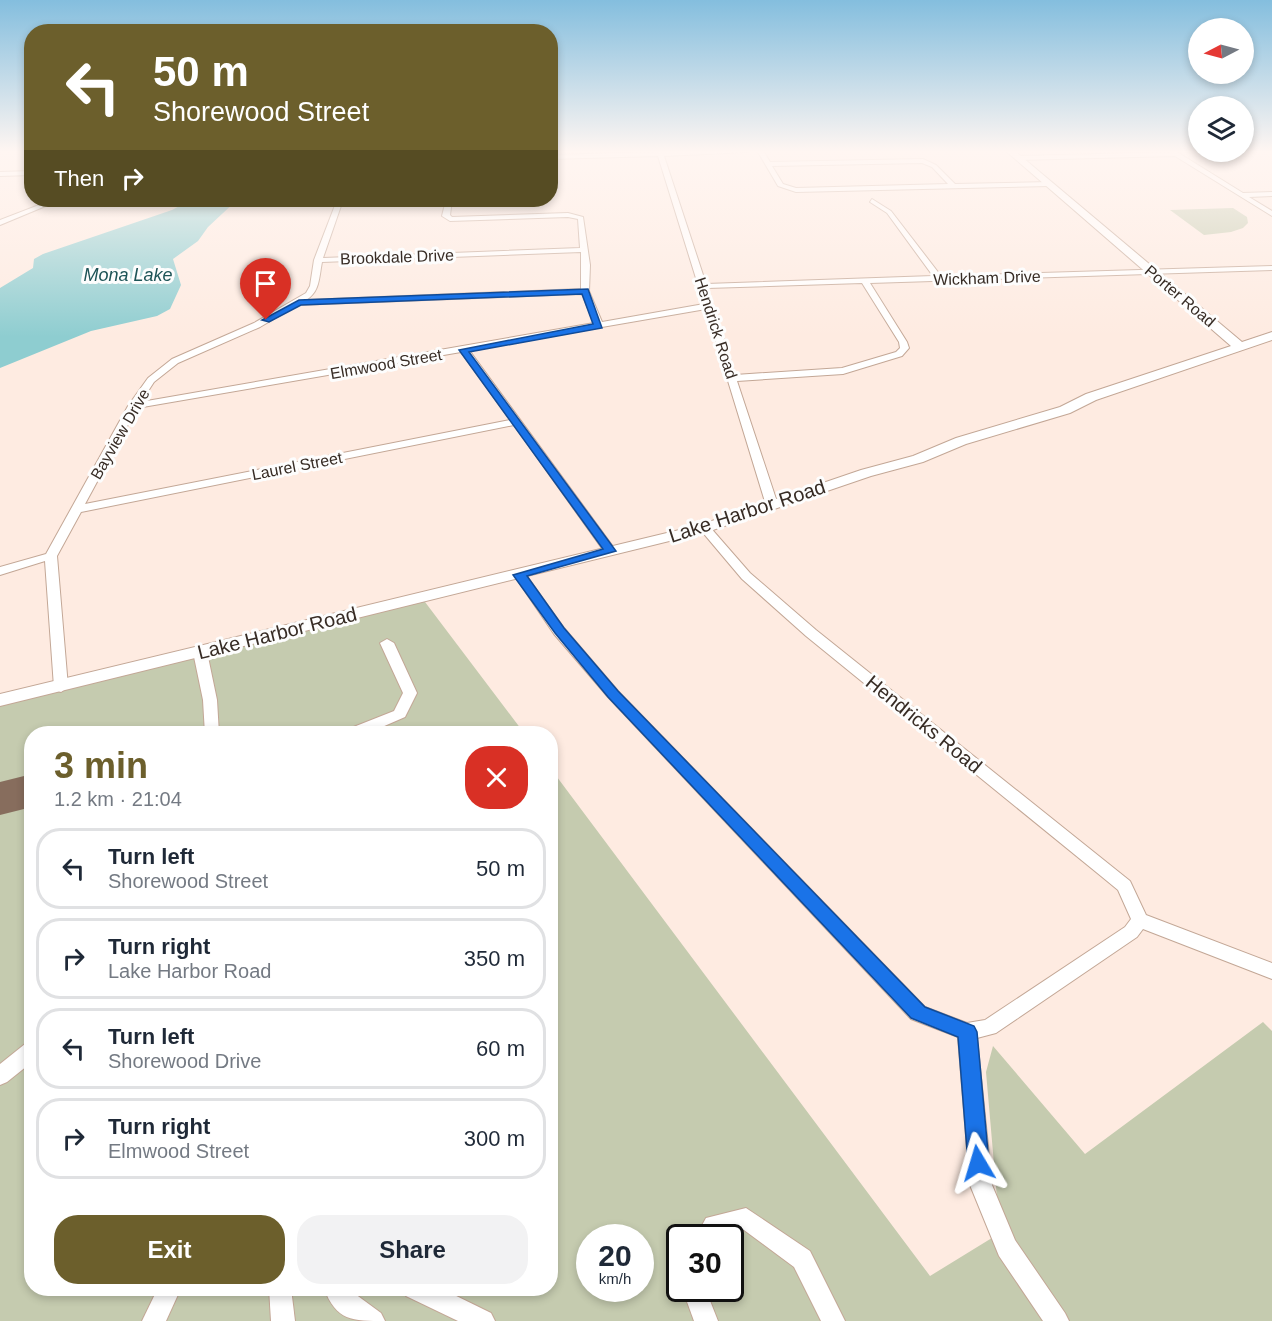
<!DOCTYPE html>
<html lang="en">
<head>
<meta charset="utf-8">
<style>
  body { margin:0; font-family:Arial,sans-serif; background:#f2f2f3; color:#1f2937; height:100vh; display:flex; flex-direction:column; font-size:22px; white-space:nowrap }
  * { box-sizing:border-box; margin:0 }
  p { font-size:20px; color:#747a83 }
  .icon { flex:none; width:33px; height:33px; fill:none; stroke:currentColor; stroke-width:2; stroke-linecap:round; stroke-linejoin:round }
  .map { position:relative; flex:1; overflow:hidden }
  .panel { position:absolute; left:24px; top:726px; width:534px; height:570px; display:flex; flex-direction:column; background:#fff; border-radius:24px; box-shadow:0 3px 9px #0003 }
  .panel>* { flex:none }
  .hud { position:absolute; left:24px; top:24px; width:534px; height:183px; border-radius:24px; box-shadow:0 3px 9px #0003; background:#6c5f2c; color:#fff; overflow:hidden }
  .needle { width:39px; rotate:264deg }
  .fabs { position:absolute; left:1188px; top:18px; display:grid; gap:12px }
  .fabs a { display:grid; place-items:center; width:66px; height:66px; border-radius:50%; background:#fff; box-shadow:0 3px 9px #0003; font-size:30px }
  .speed { position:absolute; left:576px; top:1224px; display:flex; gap:12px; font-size:30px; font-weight:700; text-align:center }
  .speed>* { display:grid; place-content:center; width:78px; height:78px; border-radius:50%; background:#fff; box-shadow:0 3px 9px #0003; line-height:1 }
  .speed small { font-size:15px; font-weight:400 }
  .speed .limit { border:3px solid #111; border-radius:9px; background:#fff; color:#111 }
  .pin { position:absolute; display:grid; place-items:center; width:51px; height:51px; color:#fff; margin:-62px -26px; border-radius:50% 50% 50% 0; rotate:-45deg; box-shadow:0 0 6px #0007 }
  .pin .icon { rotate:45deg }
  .me { position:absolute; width:66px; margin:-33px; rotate:353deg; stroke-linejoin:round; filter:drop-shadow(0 0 4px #0008) }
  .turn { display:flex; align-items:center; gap:21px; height:126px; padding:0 30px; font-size:27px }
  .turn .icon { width:78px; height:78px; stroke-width:2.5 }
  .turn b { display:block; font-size:42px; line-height:51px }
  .then { display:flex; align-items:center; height:57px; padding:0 30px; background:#0003; gap:12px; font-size:22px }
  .round { display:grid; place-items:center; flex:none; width:63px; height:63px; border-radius:24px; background:#f2f2f3 }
  .head { display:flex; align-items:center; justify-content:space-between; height:102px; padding:0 30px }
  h1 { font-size:36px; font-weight:800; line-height:45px; color:#6c5f2c }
  .cta { display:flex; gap:12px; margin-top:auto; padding:12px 30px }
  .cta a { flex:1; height:69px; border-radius:24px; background:#6c5f2c; color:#fff; font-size:24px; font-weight:800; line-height:69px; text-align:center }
  .cta a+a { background:#f2f2f3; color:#1f2937 }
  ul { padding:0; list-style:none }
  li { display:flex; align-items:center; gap:18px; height:81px; margin:0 12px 9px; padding:0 18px; border:3px solid #e0e1e3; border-radius:24px }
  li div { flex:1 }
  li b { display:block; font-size:22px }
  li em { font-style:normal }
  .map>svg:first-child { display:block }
  .green { fill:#c5cbaf; fill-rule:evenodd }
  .water { fill:#8ecdd0 }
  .building { fill:#876d5d }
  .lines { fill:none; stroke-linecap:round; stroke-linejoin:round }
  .minor-casing { stroke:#c3a796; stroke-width:2 }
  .tertiary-casing { stroke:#c3a796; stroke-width:2 }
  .minor { fill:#fff; fill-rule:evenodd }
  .tertiary { fill:#fff; fill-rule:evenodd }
  .route { fill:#1a73e8; stroke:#114b97; stroke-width:1.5 }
  .labels { text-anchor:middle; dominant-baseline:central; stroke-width:6; stroke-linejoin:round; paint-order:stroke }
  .far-street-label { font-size:16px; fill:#372c25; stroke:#fdfdfd }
  .far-water-label { font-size:18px; font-style:italic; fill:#1e5457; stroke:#fdfdfd }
  .street-label { font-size:20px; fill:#372c25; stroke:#fdfdfd }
</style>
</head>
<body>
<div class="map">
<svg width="1272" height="1321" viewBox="0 0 1272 1321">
  <rect width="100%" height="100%" fill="#feebe1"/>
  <g class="green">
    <path d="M1233,208L1247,217L1248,223L1243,228L1231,232L1204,235L1170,210Z"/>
    <path d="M422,598L524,733L32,734V1288H550L551,769L930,1276L1000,1233L986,1072L993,1046L1085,1154L1263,1022L1272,1031V1321H0V701ZM590,1238H640V1288H590ZM680,1238H730V1288H680Z"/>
  </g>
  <path class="water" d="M191,200H237L208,227L198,241L173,259L181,285L170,309L157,316L91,331L0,368V288L33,268L34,259L43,254L172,210Z"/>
  <path class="building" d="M32,774V807L0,815V782Z"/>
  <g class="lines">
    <g class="minor-casing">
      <g id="minor">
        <path d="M657,152H747L664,156L706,284L933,276L887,213L870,202L872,199L891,211L941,276L1272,266V270L870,283L907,342L909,348L902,356L843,374L737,381L778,505L772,508L766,505L706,309L469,350L614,548L616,551L614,554H606L514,425L81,512L57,556L68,687L61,692L56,690L54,687L45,561L0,575V567L46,554L128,406L148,378L172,359L254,323L306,293L310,286L314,260L337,200H343L323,258L580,248L578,219L568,217L450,221L442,216L446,200H452L450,215L452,217L568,213L583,217L590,265L589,291L602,322L704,304L658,156L550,159V155ZM581,252V289L306,300C320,292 319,277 322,262ZM862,283L899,342L900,348L896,352L842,368L735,375L707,288ZM582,294L594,323L141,402L154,382L178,363L260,327L297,305ZM461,352L510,420L85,504L137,408Z"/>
        <path d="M758,152H764L770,162L923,159L936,165L955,184L1049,182L1052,184L1049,186L796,192L778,186ZM922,163L932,167L948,184L796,188L783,184L772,166Z"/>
        <path d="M1177,152L1243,193L1272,192V196L1249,197L1272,211V216L1175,156L1018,160L1015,158L1018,156Z"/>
        <path d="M32,171V175L0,176V172Z"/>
        <path d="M52,200H60L0,225V220Z"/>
        <path d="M705,525L709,526L750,573L816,630L1130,881L1146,915L1272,963V979L1143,929L1137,937L996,1033L977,1038L992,1185L1015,1240L1065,1313L1069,1321H1043L999,1256L970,1185L958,1037L911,1019L608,697L554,634L514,575L520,571L524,572L564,628L618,691L925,1007L967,1023L985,1020L1125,927L1131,919L1118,890L1101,876L806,636L742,579L699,528Z"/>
        <path d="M387,639L394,643L417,693L405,717L366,734H344L346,730L394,711L403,693L380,643Z"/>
        <path d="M200,648L207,652L217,700L219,734H205L203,700L193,652Z"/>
        <path d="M32,1041V1062L7,1082L0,1085V1064L25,1044Z"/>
        <path d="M746,1208L810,1251L845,1321H821L794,1267L744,1230L719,1238H695L706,1218Z"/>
        <path d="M158,1288H181L166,1321H142Z"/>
        <path d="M269,1288H291L295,1321H271Z"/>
        <path d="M324,1288H347L381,1313L385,1321C352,1321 336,1321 324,1288Z"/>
        <path d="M403,1288H440L491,1313L495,1321H458L406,1296Z"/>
        <path d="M682,1288H705L718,1321H694Z"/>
      </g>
    </g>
    <g class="tertiary-casing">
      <path id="tertiary" d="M1007,152H1016L1242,342L1272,332V340L1096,400L1070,413L966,444L923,462L871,476L710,531L0,706V694L700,525L861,470L913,456L956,438L1060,407L1086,394L1231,346Z"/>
    </g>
    <use href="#minor" class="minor"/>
    <use href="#tertiary" class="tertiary"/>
  </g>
  <linearGradient id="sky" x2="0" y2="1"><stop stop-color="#84bede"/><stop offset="0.45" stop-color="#fff6f2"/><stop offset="1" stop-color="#fff6f2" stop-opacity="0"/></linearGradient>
  <rect width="1272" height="337" fill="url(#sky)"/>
  <path class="route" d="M588,289L602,328L469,352L616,551L527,576L564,628L618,691L925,1007L974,1026L977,1032L989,1163L986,1171L978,1174L971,1171L968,1163L958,1037L911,1018L608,697L555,633L513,575L603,549L459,350L593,324L582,294L301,305L269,322L262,320L299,300Z"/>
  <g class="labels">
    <g class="far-street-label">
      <text transform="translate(397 257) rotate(-2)">Brookdale Drive</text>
      <text transform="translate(987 278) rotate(-2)">Wickham Drive</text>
      <text transform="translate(1180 296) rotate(40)">Porter Road</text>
      <text transform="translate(716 328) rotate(72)">Hendrick Road</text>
      <text transform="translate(386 364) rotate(-10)">Elmwood Street</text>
      <text transform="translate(120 434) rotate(-60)">Bayview Drive</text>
      <text transform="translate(297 466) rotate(-11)">Laurel Street</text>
    </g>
    <g class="far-water-label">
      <text x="128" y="275">Mona Lake</text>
    </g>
    <g class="street-label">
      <text transform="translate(747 511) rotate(-18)">Lake Harbor Road</text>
      <text transform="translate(277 633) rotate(-14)">Lake Harbor Road</text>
      <text transform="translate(924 724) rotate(39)">Hendricks Road</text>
    </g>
  </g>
</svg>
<div class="fabs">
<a><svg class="needle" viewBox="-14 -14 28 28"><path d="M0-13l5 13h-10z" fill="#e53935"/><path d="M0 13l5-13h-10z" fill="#747a83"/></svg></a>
<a><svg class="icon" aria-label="layers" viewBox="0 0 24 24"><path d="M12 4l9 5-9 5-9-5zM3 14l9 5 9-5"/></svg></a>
</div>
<div class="speed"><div>20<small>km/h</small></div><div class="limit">30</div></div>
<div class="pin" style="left:266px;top:320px;background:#d93025"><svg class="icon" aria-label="arrive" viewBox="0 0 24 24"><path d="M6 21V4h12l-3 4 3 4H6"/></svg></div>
<svg class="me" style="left:978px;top:1163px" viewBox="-20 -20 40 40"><path d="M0-17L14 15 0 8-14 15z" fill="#1a73e8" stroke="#fff" stroke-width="4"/></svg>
<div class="hud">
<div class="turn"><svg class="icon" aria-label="left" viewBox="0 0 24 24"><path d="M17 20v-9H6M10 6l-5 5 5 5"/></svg><div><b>50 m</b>Shorewood Street</div></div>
<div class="then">Then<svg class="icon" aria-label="right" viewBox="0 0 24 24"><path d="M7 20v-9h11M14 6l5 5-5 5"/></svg></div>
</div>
<section class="panel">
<div class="head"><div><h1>3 min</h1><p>1.2 km · 21:04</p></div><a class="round" style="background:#d93025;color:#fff"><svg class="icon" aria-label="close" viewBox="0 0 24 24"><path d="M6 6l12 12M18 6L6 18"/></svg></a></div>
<ul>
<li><svg class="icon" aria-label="left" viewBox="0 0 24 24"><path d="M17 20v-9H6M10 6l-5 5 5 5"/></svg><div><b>Turn left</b><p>Shorewood Street</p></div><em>50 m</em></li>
<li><svg class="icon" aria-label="right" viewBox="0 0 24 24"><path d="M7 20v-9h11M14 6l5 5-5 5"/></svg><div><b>Turn right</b><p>Lake Harbor Road</p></div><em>350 m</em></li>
<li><svg class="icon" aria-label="left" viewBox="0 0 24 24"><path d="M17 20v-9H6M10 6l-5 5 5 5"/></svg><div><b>Turn left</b><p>Shorewood Drive</p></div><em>60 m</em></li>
<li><svg class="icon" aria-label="right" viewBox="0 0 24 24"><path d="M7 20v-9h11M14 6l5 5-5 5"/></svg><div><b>Turn right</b><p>Elmwood Street</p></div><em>300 m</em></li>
</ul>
<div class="cta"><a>Exit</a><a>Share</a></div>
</section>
</div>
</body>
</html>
